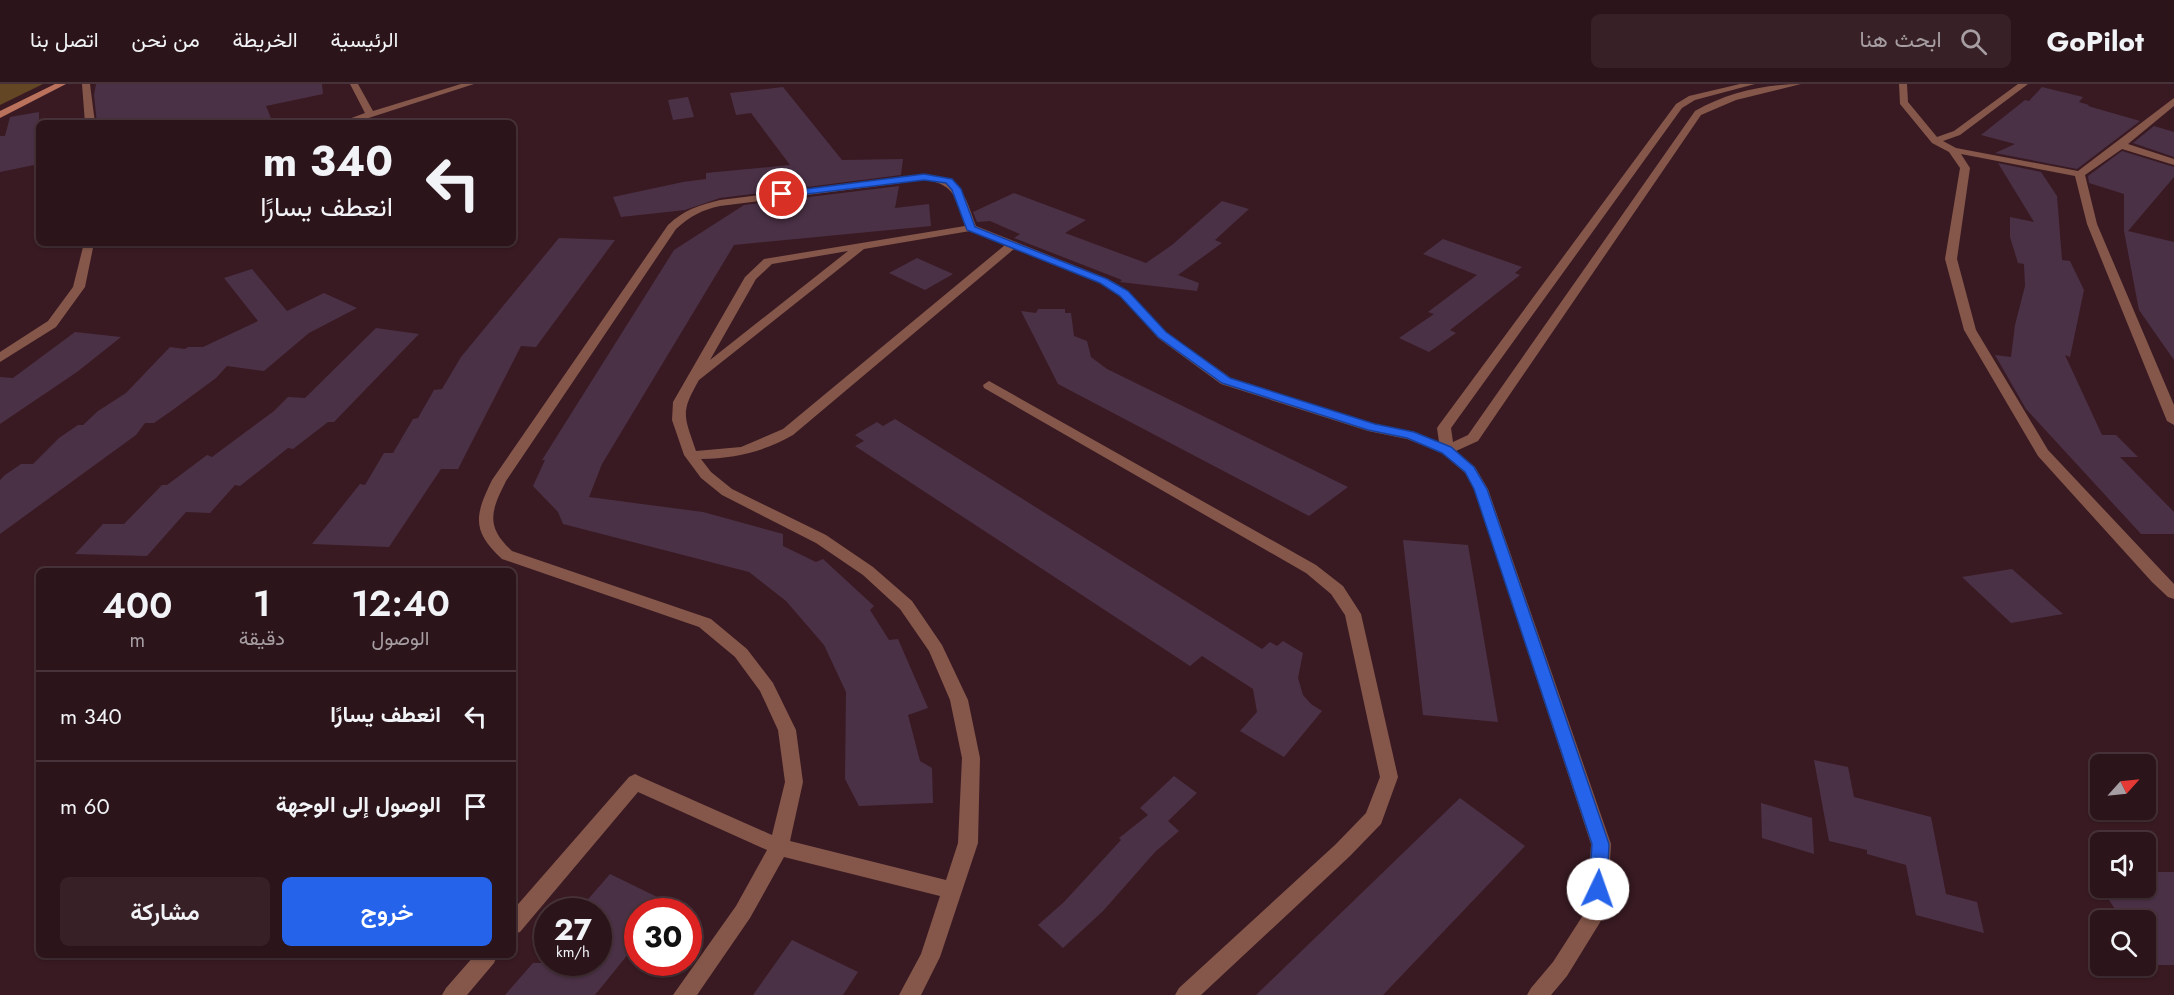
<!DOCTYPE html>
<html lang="ar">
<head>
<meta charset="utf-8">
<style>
  body { margin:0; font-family:Jost,Vazirmatn,sans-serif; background:#372127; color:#f1f3f6; direction:rtl; height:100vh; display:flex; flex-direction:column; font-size:22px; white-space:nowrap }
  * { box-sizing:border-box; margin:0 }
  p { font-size:20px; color:#a69ea2 }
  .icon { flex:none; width:33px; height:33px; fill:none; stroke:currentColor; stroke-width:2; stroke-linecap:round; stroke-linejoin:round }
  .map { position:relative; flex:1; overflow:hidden; direction:ltr }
  .drawer { position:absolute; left:36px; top:484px; width:480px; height:390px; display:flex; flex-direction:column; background:#2b141a; border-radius:9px; box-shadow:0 2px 4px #0004,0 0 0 2px #473339; direction:rtl }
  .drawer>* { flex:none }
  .hud { position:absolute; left:36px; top:36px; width:480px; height:126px; border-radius:9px; box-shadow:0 2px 4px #0004,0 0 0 2px #473339; direction:rtl; background:#2b141a; color:#f1f3f6; overflow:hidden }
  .needle { width:39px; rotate:63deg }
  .controls { position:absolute; left:2090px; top:670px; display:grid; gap:12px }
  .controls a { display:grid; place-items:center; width:66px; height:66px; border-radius:9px; background:#2b141a; box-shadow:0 2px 4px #0004,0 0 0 2px #473339; font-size:30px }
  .speed { position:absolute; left:534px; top:814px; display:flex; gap:12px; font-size:30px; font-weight:700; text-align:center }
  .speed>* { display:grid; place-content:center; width:78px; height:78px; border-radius:50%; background:#2b141a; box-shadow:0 2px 4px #0004,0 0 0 2px #473339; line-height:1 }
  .speed small { font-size:15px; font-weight:400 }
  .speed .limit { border:9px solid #d22; background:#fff; color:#111 }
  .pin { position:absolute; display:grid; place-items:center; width:51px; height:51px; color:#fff; margin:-26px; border:3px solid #fff; border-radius:50%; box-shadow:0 2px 6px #0007 }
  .me { position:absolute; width:66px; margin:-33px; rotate:3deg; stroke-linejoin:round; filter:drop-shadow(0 0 4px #0008) }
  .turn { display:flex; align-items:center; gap:21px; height:126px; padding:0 24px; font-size:27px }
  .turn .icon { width:78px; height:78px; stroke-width:2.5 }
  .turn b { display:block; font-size:42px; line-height:51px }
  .eta { display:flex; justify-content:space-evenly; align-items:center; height:102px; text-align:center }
  .eta b { font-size:36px; font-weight:600; line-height:42px }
  .cta { display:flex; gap:12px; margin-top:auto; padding:12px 24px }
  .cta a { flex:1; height:69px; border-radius:9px; background:#2563eb; color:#fff; font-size:24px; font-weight:600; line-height:69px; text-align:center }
  .cta a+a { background:#372127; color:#f1f3f6 }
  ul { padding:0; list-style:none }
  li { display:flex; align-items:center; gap:18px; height:90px; padding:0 24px; border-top:2px solid #473339 }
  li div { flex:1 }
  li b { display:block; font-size:22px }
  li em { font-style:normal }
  header { display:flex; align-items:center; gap:36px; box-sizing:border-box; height:84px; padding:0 30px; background:#2b141a; border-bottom:2px solid #473339 }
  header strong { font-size:28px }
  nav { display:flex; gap:33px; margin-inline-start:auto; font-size:21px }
  .search { width:420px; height:54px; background:#372127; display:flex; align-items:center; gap:15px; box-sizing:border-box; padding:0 21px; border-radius:9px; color:#a69ea2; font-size:22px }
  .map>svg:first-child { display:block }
  .green { fill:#634624 }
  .building { fill:#4b3146 }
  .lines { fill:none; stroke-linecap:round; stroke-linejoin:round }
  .street { fill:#85574a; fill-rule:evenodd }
  .secondary { fill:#bb725d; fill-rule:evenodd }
  .route { fill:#2563eb; stroke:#184099; stroke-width:1.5 }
</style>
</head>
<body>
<header>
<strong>GoPilot</strong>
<div class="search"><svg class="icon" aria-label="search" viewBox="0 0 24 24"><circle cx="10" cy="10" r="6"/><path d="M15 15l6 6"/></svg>ابحث هنا</div>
<nav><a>الرئيسية</a><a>الخريطة</a><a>من نحن</a><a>اتصل بنا</a></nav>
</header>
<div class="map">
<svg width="2174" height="911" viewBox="0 0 2174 911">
  <rect width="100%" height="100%" fill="#391a22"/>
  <path class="green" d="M0,0H43L0,21Z"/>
  <g class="building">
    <path d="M96,0H322L323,10L266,22L273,39H97L94,11Z"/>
    <path d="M783,3L842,76L903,75L901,91L720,114L685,126L621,133L613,113L683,98L706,95V89L790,81L751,29L736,31L730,9Z"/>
    <path d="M2042,3L2083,13L2079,18L2089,21L2088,22L2140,37L2077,85L1995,69L2015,60L1981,51L2025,16L2029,17Z"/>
    <path d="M688,13L694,33L673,36L668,16Z"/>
    <path d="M39,28V80L0,88V52H5L10,33Z"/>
    <path d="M2154,42L2174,48V73L2133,59Z"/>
    <path d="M2122,67L2174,83V93L2128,147L2174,158V276L2139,226L2124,147V110L2089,99L2088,92Z"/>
    <path d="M1998,79L2041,88L2057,112L2062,176L2070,177L2084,206L2070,273L2065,271L2102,351H2116L2138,373H2120L2174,428V450H2141L2026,325L1995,271L2011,273L2015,241L2025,202L2024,180L2018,179L2010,153V133L2034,138Z"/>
    <path d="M899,102L895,124L929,120L931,142L734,161L602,380L589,413L703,428L783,450V462L816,478L823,475L874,522L870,526L889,556L898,555L928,624L908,631L920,677L932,684L933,719L859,722L845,695L846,608L824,561L786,517L749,488L563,440L558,428L533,402L545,376H542L674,166L744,121Z"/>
    <path d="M1014,109L1086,136L1065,149L1146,179L1172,161L1222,117L1249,125L1215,156L1222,159L1178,191L1199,199L1197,207L1120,198L1122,196L1014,154L1020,150L990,137L977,138L973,128Z"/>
    <path d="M559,154L615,156L536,263L521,262L458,385H441L389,463L312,460L360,400L365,401L384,369H393L413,335L418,334L434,306L442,305L461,273Z"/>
    <path d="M1443,155L1522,183L1515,189L1520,191L1450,246L1456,249L1429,268L1399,254L1434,230L1428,228L1477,191L1423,170Z"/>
    <path d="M917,174L953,190L925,206L889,189Z"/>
    <path d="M252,185L287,227L324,209L357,224L309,249L264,287L227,282L216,294L174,325L154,339H145L136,351L0,450V396L5,391L21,380H33L59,354L78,341H83L98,327L126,309L170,263L185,265L188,263H203L258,237L224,194Z"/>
    <path d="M1038,225H1065V229H1071L1074,252L1087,257L1091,273L1107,285L1348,403L1309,432L1058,300L1021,227L1036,229Z"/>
    <path d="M376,244L419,250L334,338H328L293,365L288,364L240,402L235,401L210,429L186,428L147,472L75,470L103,440H124L162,401H167L207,371L212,373L274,327L288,313L305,314Z"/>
    <path d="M75,248L121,253L77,288L0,340V293L13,294Z"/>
    <path d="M895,335L1262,565L1270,558L1277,562L1283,557L1303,569L1298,594L1303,611L1311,620L1322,627L1284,673L1240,647L1257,628L1253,605L1202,572L1190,582L855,362L864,357L855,351L877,338L883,342Z"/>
    <path d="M1403,456L1468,461L1498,638L1423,631Z"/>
    <path d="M2012,485L2063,530L2011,539L1962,493Z"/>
    <path d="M1814,676L1848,683L1854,713L1931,733L1946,810L1977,818L1984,849L1916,831L1906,781L1867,770V766L1829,757Z"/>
    <path d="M1174,692L1197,709L1168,737L1179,747L1155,768L1103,827L1063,864L1038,841L1064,818L1121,756L1119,754L1148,731L1140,724Z"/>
    <path d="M1460,714L1525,762L1383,911H1256Z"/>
    <path d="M1761,719L1812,734L1814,770L1762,754Z"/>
    <path d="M2145,788H2174V881H2154L2145,868V837H2123L2101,804H2145Z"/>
    <path d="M610,790L688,828H638V858L595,911H505L533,879H598V828H577Z"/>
    <path d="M792,856L858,888L843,911H753Z"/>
  </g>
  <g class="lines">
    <g class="street">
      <path d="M82,0H90L95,39H85Z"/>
      <path d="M350,0H358L373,27L461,0H474L353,39H338L365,29Z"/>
      <path d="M1740,0H1755L1695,16L1682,24L1451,344L1453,358L1468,351L1695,27C1726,9 1765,0 1801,0L1736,16L1701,31L1478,357L1456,367L1475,383L1488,405L1611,760L1607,827L1567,892L1551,911H1527L1531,904L1553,878L1587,825L1591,760L1474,405L1465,389L1442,369L1407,355L1368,347L1221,300L1158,254L1120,211L1100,199L1014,165L793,351C763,368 736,374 701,375L711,388L732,405L826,451L873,483L912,517L942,561L968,616L980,674L978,759L940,873L921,911H899L921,870L940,812L784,773L750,834L697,911H673L736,822L767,766L638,708L520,848L513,850V826L629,693L635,690L641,693L772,751L785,698L778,646L760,607L735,573L699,543L502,475C471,447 475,431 492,396L668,141C684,126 699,121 720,116L925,90C963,95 964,110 976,142L1108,195L1128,207L1166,248L1231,294L1375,340L1415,348L1439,358L1437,344L1439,341L1676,20L1689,12ZM925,96C956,100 956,116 965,142L764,175L745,193L673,318L672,336L684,371L701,394L722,411L816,459L863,491L900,525L929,567L950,616L962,674L958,759L946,796L790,757L803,698L796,646L773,599L747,565L711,535L512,467C485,442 491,427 506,397L676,145C690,132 702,126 720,122ZM970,147L1005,161L783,345L741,363L696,367C684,331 680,329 699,296L864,165ZM848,167L710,276L756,195L772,180Z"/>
      <path d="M1899,0H1907L1908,18L1937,53L1954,47L2018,0H2028L1960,51L1943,57L1956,64L2078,87L2174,14V22L2128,60L2174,75V81L2122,65L2085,91L2097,140L2174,321V341L2167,337L2087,140L2075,92L1961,70L1970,84L1957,175L1976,246L2048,366L2174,500V515L2168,513L2152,498L2038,372L1964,246L1945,175L1960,84L1949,68L1932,59L1900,20Z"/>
      <path d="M84,159H94L85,203L56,243L0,278V268L48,237L73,203Z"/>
      <path d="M989,297L1316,481L1343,502L1361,530L1398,693L1381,740L1350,772L1201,911H1175L1179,904L1336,760L1366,729L1380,693L1345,531L1331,510L1306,489L984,304L983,301Z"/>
      <path d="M474,872H497L494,879L467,911H442L446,904Z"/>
    </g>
    <path class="secondary" d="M55,0H66L0,34V27Z"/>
  </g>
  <path class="route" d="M924,90L952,95L961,105L975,143L1107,195L1128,207L1166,248L1230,294L1375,340L1414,348L1451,363L1474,383L1487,405L1609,760L1607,805L1605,810L1598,813L1592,810L1589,805L1592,760L1474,405L1465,388L1442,369L1407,354L1368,346L1222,299L1158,253L1120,212L1100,199L967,146L952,106L946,99L924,96L782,113L777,110L782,108Z"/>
</svg>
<div class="controls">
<a><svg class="needle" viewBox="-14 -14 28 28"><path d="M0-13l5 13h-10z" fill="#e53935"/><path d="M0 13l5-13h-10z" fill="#a69ea2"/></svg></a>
<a><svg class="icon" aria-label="sound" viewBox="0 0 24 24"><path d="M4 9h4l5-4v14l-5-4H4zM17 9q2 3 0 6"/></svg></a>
<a><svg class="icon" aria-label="search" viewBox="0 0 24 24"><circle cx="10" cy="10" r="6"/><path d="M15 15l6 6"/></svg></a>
</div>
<div class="speed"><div>27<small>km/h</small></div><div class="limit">30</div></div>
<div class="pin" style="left:782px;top:110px;background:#d93025"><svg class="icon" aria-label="arrive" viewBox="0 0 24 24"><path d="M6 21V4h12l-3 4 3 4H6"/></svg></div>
<svg class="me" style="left:1598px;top:805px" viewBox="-20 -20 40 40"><circle r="19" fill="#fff"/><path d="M0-13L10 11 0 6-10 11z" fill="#2563eb"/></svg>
<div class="hud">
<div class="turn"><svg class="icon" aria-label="left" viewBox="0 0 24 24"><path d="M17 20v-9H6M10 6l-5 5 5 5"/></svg><div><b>340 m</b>انعطف يسارًا</div></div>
</div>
<section class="drawer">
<div class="eta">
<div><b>12:40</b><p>الوصول</p></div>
<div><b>1</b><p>دقيقة</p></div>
<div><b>400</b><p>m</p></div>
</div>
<ul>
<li><svg class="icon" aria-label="left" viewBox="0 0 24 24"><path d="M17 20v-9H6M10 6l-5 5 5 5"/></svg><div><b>انعطف يسارًا</b></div><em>340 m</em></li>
<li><svg class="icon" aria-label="arrive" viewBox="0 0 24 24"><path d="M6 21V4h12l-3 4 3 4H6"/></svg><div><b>الوصول إلى الوجهة</b></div><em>60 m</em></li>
</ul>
<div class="cta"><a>خروج</a><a>مشاركة</a></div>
</section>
</div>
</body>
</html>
